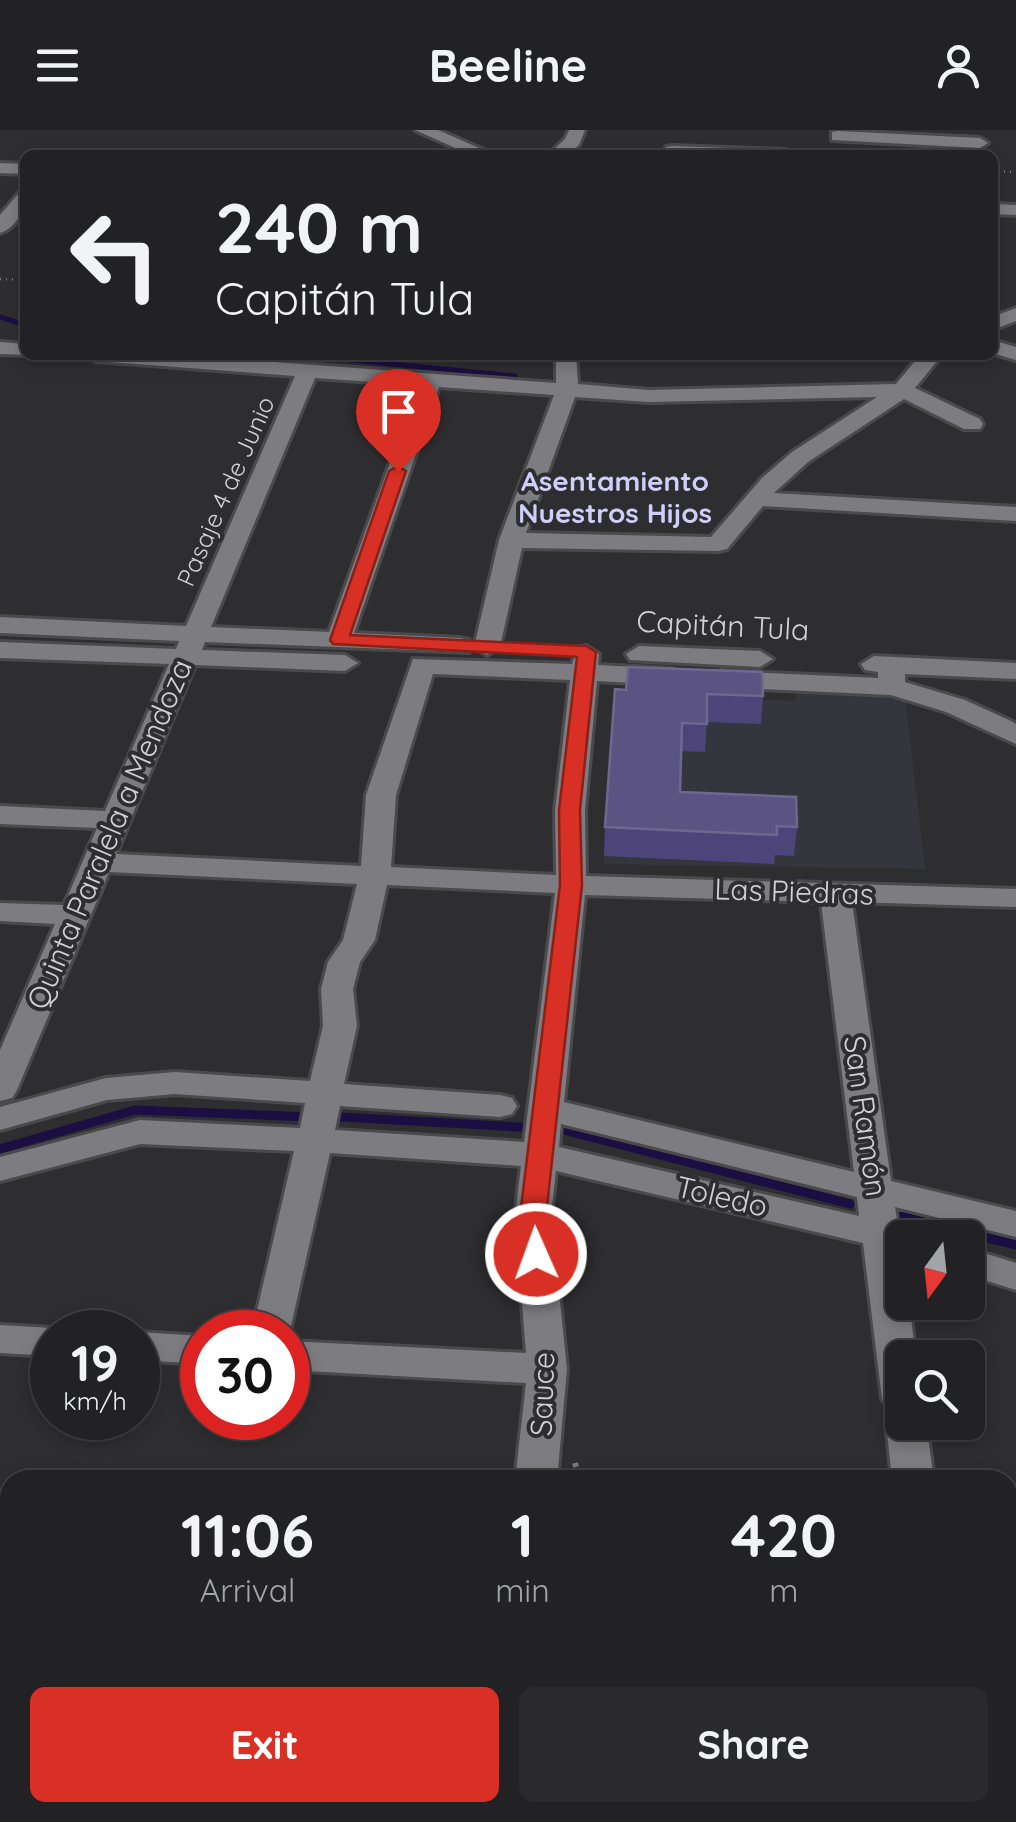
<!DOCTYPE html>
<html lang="en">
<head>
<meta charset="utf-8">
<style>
  body { margin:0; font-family:Quicksand,sans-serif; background:#2a2a2d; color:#f1f3f6; height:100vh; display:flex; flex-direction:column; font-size:38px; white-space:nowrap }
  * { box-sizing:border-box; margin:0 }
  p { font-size:32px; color:#a2a4a7 }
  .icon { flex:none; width:55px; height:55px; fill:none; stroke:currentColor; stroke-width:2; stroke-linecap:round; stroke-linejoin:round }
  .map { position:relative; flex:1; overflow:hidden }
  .drawer { position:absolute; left:0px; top:1340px; width:1018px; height:352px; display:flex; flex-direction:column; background:#222225; border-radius:30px 30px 0 0; box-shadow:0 5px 15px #0003,0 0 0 2px #3f3f42 }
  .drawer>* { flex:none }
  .top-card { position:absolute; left:20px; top:20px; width:978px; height:210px; border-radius:15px; box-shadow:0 5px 15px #0003,0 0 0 2px #3f3f42; background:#222225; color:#f1f3f6; overflow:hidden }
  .needle { width:65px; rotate:195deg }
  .buttons { position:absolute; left:885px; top:1090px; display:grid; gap:20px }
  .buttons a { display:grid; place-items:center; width:100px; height:100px; border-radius:15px; background:#222225; box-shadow:0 5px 15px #0003,0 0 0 2px #3f3f42; font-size:50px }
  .speed { position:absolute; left:30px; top:1180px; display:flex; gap:20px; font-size:50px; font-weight:700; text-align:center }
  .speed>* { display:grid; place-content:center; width:130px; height:130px; border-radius:50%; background:#222225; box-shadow:0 5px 15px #0003,0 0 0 2px #3f3f42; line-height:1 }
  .speed small { font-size:25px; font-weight:400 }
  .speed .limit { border:15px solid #d22; background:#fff; color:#111 }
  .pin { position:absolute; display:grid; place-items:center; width:85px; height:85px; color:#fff; margin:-102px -42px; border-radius:50% 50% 50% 0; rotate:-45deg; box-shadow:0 0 10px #0007 }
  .pin .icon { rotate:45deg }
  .me { position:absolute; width:110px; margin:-55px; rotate:358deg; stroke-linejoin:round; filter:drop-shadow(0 0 8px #0008) }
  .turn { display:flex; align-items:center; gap:35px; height:210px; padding:0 30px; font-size:45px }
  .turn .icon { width:130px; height:130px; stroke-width:2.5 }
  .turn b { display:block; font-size:70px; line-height:85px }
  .eta { display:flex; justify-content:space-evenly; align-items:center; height:170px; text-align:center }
  .eta b { font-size:60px; font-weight:700; line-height:70px }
  .primary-button { display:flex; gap:20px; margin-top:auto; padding:20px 30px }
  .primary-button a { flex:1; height:115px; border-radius:15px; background:#d93025; color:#fff; font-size:40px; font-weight:700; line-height:115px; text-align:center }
  .primary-button a+a { background:#2a2a2d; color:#f1f3f6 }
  header { display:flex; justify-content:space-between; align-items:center; height:130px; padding:0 30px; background:#222225; font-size:45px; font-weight:700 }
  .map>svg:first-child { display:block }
  .built { fill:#35353e }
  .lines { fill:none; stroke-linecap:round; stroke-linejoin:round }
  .stream-far2 { stroke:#1b0e43; stroke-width:5 }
  .stream-far1 { stroke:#1b0e43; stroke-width:9 }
  .stream { stroke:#1b0e43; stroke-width:11 }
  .minor-casing { stroke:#4a4a4d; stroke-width:6 }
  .path-far1 { stroke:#7b7b7d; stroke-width:2.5; stroke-dasharray:1 5; stroke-linecap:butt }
  .path { stroke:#7b7b7d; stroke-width:6; stroke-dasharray:4 10; stroke-linecap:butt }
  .minor { fill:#7d7d81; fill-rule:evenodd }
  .wall { fill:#4d457a }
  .building { fill:#5b5483; stroke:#6e6790; stroke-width:2.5 }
  .route { fill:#d93025; stroke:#8d1f18; stroke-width:2.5 }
  .labels { text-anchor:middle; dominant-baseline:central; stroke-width:8; stroke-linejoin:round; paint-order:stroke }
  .far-street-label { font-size:25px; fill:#d1d1d3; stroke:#2e2e31 }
  .far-neighbourhood-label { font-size:28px; font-weight:bold; fill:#d0cefa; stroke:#2e2e31 }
  .street-label { font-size:30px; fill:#d1d1d3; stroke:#2e2e31 }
</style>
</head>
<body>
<header><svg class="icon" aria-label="menu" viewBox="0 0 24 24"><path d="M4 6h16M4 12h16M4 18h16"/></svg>Beeline<svg class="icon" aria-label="person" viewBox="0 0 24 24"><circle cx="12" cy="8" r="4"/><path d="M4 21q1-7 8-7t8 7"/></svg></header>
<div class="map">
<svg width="1016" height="1692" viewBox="0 0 1016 1692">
  <rect width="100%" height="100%" fill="#2e2e31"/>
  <g class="built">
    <path d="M616,564L795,571L796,564L905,567L925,739L604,734Z"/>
    <path d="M0,1508H10V1646L0,1680Z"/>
  </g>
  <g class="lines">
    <g class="stream-far2">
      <path d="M0,187L25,195"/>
      <path d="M300,225L515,246"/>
    </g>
    <g class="stream-far1">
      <path d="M341,987L535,998"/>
      <path d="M567,1001L850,1074"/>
      <path d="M0,1019L135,980L311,987"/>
      <path d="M894,1085L914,1090"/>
    </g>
    <path class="stream" d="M903,1087L1016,1114"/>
    <g class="minor-casing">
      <g id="minor">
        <path d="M415,0H438L495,25H471Z"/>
        <path d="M569,0H585L579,15L567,25H548L565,9Z"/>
        <path d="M838,1L980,8L988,13L980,18L832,10V2Z"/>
        <path d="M672,16L787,20L796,25H666V17Z"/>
        <path d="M0,33L25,34V44L0,43Z"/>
        <path d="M25,62C25,78 18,97 0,103V85L19,63Z"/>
        <path d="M992,74L1016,75V85L992,84Z"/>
        <path d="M1016,178V191L992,200V187Z"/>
        <path d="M992,210L1016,217V230L992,223Z"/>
        <path d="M0,212L25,214V225H30L0,224Z"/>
        <path d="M86,225H181L556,253V225H576L578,254L649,260L896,254L920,225H942L915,258L980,289L983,294L980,299H964L904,269L808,332L774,363L1016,377V391L763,376L727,419L718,421L522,418L500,517L487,525L474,517L499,410L554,265L439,257L354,503L460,508L469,510L473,516L469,522L205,512L202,520L345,525L358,533L345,541L195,535L116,724L361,736L366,665L413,529L572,534L577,518L586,516L599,524L598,535L672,539L685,547L672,555L597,551L585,680L586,746L1016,759V777L852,772L891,1051L1016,1081V1107L895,1077L898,1095L915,1100L920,1108H902V1172H909L916,1228H902V1292H926L934,1350H892L886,1292L892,1281L882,1269L863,1113L556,1041L551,1086L567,1239L557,1350H515L526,1253L288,1240V1211L526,1223L515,1086L521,1036L330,1023L288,1209V1202H252L294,1021L140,1014L0,1051V1027L140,990L300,998L305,973L175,964L107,970L0,1000V977L106,948L175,942L310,951L323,896L321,859L328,832L343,810L357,754L109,742L17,960L12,968L0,971V920L55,794L0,791V773L64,775L97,698L0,694V676L105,681L169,534L0,528V512L176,519L179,511L0,503V487L186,496L295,246L96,231ZM315,248L418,255L329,502L211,497ZM575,267L649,272L877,267L792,322L762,348L711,407L526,403ZM433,544L570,550L555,680L556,745L391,737L396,665ZM387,755L555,763L524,1012L335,1000L340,976L500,987L512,984L517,976L512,968L500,965L344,954L357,896L353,859L360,832L375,810ZM585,765L821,772L854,1042L564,972ZM561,994L857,1067L859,1086L559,1017Z"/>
        <path d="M639,516L760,521L773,529L760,537L630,530L626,524Z"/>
        <path d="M874,526L1016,533V549L905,544V552L965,570L1011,591L1016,594V614L946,582L891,565L721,557L708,549L721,541L878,548V542L865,540L861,534Z"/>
        <path d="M968,1118L1016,1133V1160L968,1145Z"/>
        <path d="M0,1195L52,1198L66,1202H52V1226L0,1223Z"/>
        <path d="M135,1202H138L202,1206V1234L138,1230Z"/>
        <rect x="0" y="1454" width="10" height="36"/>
        <rect x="1008" y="1494" width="8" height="38"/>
      </g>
    </g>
    <g class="path-far1">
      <path d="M992,41L1016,42"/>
      <path d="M0,149L25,150"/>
    </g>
    <g class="path">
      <path d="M575,1333L580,1350"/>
      <path d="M1008,1468L1016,1469"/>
    </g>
    <use href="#minor" class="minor"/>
  </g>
  <path class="wall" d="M626,560L763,566L761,594L707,592L705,622L681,621L680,662L797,697L794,726L775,725L774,734L604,726L605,697Z"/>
  <path class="building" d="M628,537L762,542L763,566L707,564V594L682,593L680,662L796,667L797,697L777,696V705L605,697L615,559L626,560Z"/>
  <path class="route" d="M398,336L406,341L350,505L586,516L596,522L580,680L582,755L546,1086L550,1124L546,1131H527L520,1086L560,755L559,680L577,527L333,514L330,510L389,341Z"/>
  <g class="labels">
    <g class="far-street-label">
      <text transform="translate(225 361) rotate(-66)">Pasaje 4 de Junio</text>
    </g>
    <g class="far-neighbourhood-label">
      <text x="615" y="350">Asentamiento<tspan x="615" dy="32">Nuestros Hijos</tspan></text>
    </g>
    <g class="street-label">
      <text transform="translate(723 495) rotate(3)">Capitán Tula</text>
      <text transform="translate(109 704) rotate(-67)">Quinta Paralela a Mendoza</text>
      <text transform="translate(794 761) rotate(2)">Las Piedras</text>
      <text transform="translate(866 986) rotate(82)">San Ramón</text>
      <text transform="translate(722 1066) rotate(13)">Toledo</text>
      <text transform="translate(542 1264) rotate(-88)">Sauce</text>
    </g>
  </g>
</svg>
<div class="buttons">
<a><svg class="needle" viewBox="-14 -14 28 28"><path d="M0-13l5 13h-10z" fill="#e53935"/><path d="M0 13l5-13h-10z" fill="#a2a4a7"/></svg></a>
<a><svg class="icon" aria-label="search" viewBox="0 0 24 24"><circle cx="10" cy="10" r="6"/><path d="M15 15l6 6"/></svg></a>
</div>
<div class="speed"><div>19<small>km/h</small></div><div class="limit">30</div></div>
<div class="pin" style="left:398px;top:341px;background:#d93025"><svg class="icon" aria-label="arrive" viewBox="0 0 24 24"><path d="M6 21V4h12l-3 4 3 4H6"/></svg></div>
<svg class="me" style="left:536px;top:1124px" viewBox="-20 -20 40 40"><circle r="17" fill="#d93025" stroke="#fff" stroke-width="3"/><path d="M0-11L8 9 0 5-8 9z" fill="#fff"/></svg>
<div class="top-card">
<div class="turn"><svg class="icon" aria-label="left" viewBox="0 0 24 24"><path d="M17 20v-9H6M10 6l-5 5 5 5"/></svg><div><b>240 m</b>Capitán Tula</div></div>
</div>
<section class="drawer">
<div class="eta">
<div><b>11:06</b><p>Arrival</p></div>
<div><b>1</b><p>min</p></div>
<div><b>420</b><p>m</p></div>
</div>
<div class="primary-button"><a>Exit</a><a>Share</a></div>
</section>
</div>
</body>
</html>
